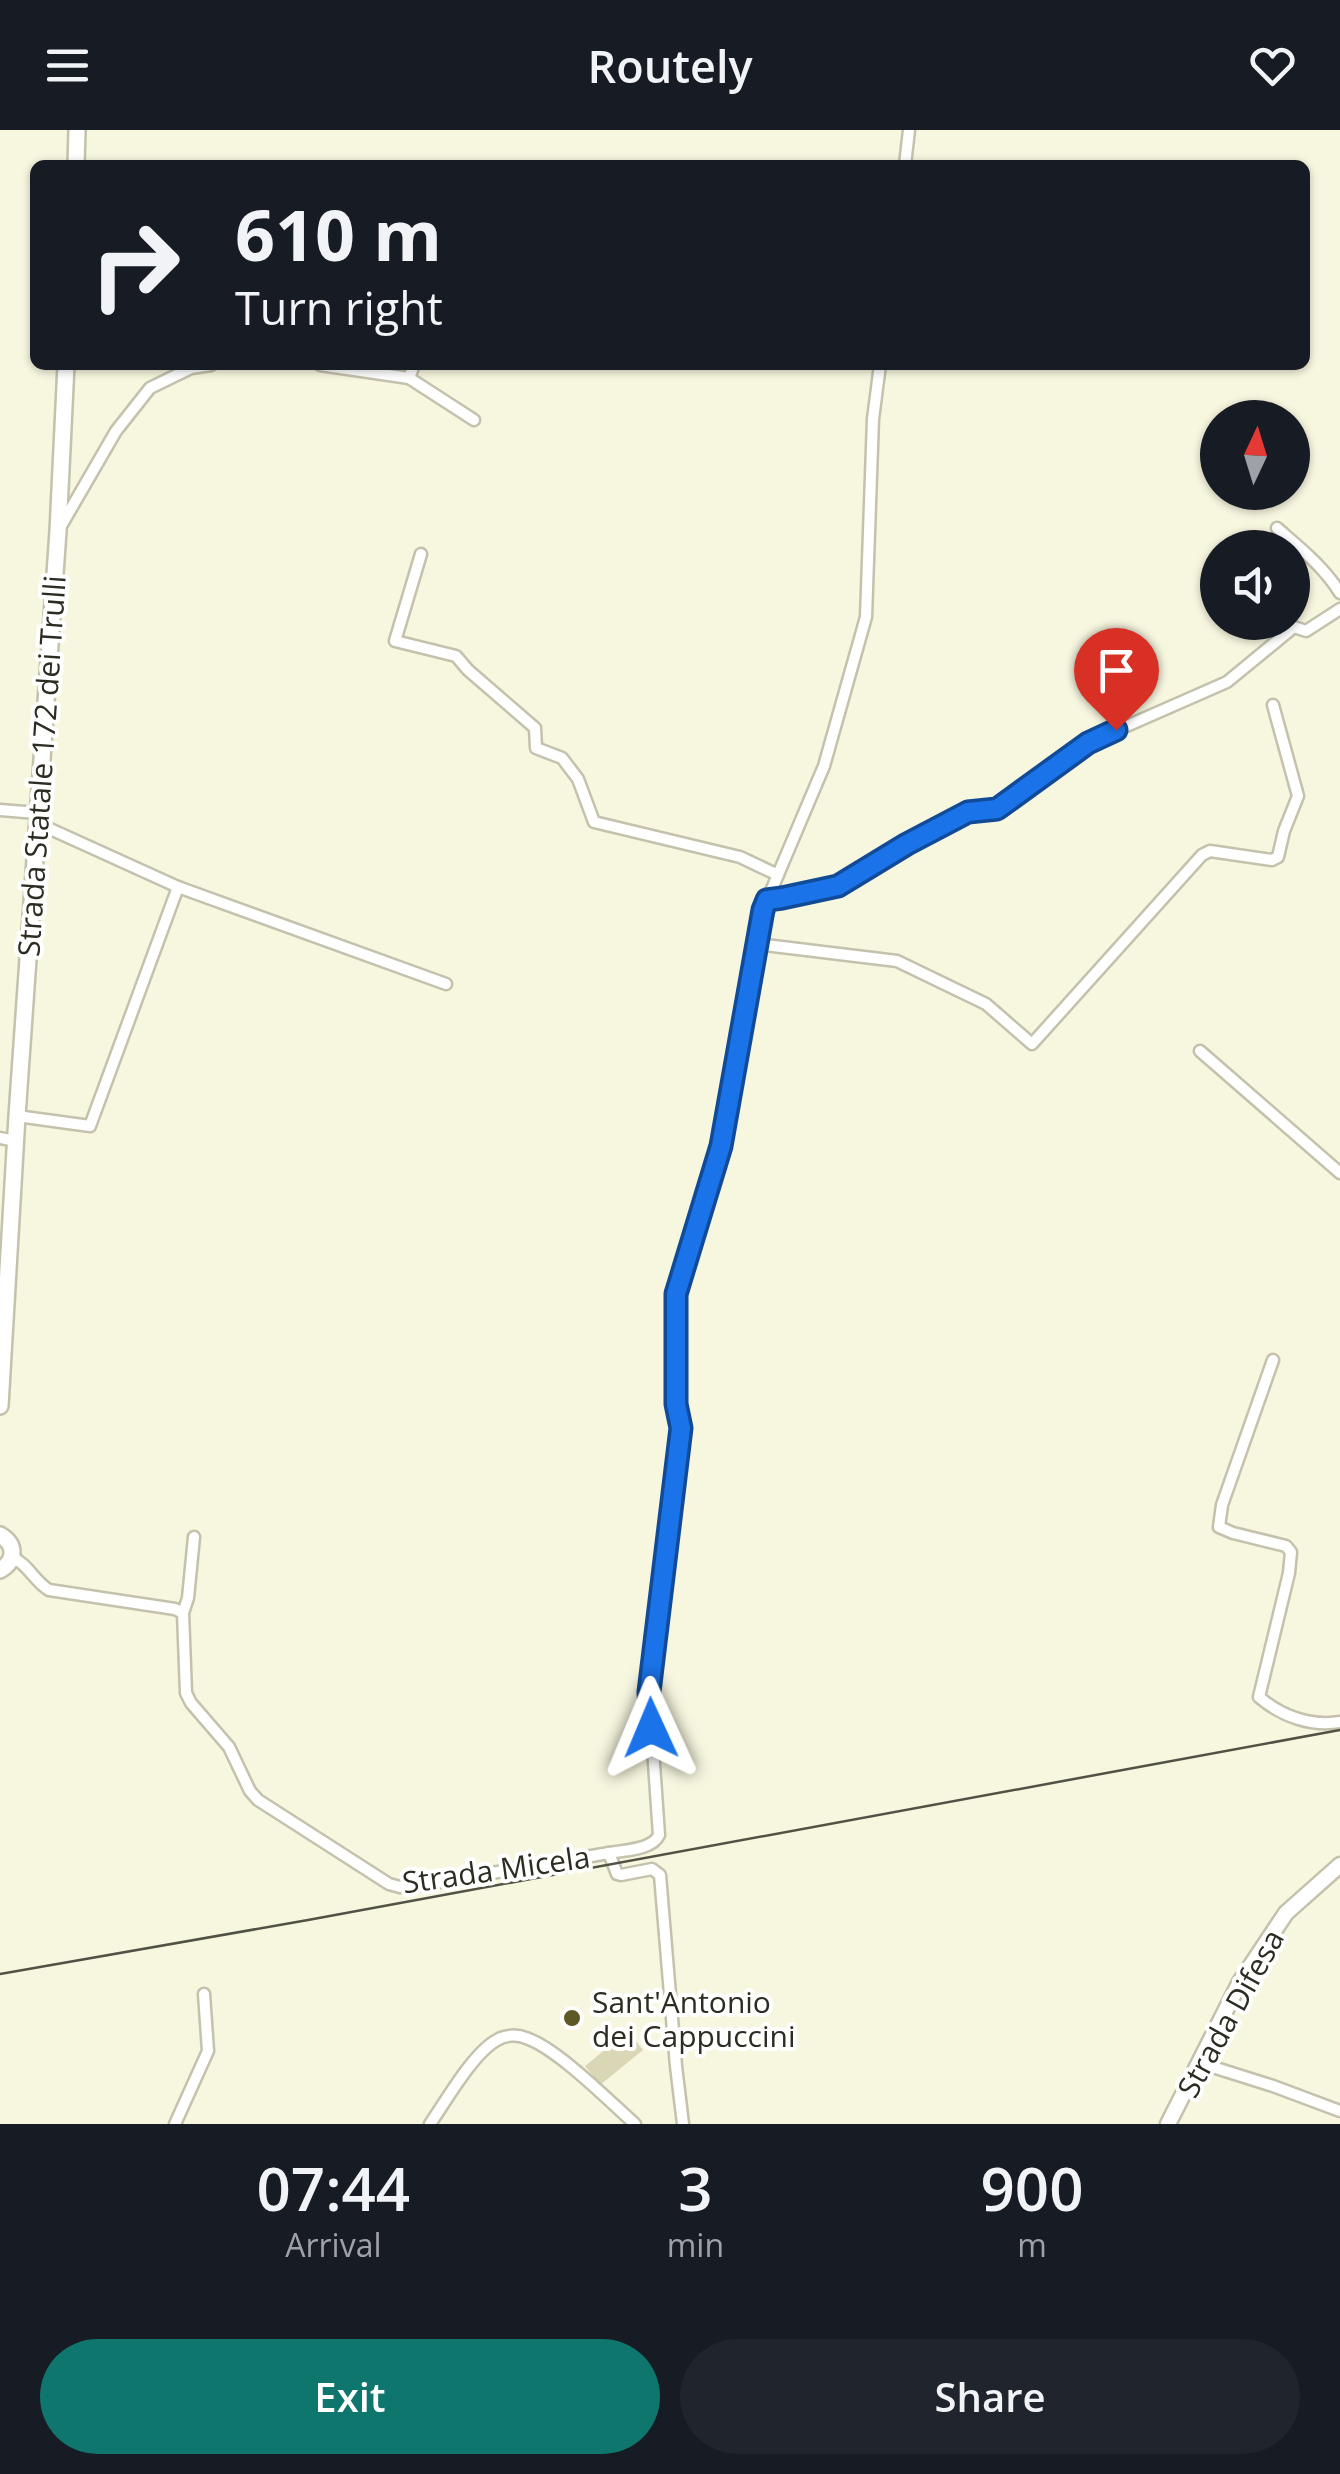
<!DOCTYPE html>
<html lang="en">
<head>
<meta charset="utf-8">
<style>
  body { margin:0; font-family:"Open Sans",sans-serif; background:#20242c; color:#f1f3f6; height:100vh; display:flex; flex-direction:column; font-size:38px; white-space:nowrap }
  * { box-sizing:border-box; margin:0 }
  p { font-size:32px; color:#9ea1a6 }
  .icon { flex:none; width:55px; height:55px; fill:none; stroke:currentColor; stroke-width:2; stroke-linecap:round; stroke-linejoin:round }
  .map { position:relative; height:1994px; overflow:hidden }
  .panel { display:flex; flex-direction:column; background:#171b24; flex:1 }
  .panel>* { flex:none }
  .banner { position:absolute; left:30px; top:30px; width:1280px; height:210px; border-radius:15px; box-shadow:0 2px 8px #0004; background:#171b24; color:#f1f3f6; overflow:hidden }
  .needle { width:65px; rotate:4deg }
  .fabs { position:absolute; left:1200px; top:270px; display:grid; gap:20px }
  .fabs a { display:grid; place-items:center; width:110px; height:110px; border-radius:50%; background:#171b24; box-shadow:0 2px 8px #0004; font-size:50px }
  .pin { position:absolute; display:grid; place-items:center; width:85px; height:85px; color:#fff; margin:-102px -42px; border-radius:50% 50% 50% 0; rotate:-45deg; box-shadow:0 0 10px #0007 }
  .pin .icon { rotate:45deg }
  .me { position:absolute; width:110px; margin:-55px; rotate:359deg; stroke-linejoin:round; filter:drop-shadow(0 0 8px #0008) }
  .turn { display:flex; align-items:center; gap:35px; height:210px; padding:0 40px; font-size:45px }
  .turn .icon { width:130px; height:130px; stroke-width:2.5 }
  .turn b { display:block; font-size:70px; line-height:85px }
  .eta { display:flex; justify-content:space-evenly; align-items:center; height:170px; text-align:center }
  .eta b { font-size:60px; font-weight:600; line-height:70px }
  .button { display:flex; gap:20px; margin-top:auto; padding:20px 40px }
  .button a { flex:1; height:115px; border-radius:60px; background:#0f766e; color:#fff; font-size:40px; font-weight:600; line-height:115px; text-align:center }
  .button a+a { background:#20242c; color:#f1f3f6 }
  header { display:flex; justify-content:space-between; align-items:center; height:130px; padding:0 40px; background:#171b24; font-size:45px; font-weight:600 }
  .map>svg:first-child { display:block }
  .green { fill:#dad7b7 }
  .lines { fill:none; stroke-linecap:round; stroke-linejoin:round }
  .street-casing { stroke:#c4c2ad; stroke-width:15 }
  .secondary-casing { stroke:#c4c2ad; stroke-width:19 }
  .primary-casing { stroke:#c4c2ad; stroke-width:20 }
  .street { stroke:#fff; stroke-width:10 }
  .secondary { stroke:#fff; stroke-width:14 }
  .primary { stroke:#fff; stroke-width:15 }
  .rail { stroke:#515145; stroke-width:2.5 }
  .route-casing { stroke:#114b97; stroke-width:25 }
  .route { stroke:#1a73e8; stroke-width:18 }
  .poi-dot { fill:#5d5824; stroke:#fff; stroke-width:4 }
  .labels { text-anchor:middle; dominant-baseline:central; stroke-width:8; stroke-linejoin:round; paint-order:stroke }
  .street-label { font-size:30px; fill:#2c2c23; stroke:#fff }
  .poi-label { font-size:30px; fill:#2c2c23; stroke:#fff; text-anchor:start }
</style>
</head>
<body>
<header><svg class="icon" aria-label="menu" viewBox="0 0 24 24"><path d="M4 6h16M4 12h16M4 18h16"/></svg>Routely<svg class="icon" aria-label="heart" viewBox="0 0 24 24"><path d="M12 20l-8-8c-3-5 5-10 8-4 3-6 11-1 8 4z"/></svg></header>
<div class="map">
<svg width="1340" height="1994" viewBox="0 0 1340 1994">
  <rect width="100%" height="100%" fill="#f7f6df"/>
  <path class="green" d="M628,1901L643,1920L600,1955L585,1936Z"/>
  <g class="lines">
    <g class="street-casing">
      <g id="street">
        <path d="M905,35L909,0"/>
        <path d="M320,235L409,248L414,235"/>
        <path d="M409,248L474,290"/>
        <path d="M61,396L116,301L150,258L191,238L211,235"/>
        <path d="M1277,398C1300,418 1324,437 1340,463"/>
        <path d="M421,424L395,511L456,526L468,540L535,598L536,618L562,628L578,649L594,692L740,727L778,745"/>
        <path d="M0,680L37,683"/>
        <path d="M37,693L178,757L446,854"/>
        <path d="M767,770L783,769L838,756L907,715L968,682L997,679L1088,613L1227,552L1294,497L1306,501L1340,479"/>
        <path d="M757,814L897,831L986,874L1032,914L1202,725L1210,721L1272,730L1278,727L1284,701L1298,666L1273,575"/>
        <path d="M1200,921L1340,1043"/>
        <path d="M17,986L90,996L178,757"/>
        <path d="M0,1008L16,1011"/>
        <path d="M1273,1230L1222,1375L1219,1397L1233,1403L1286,1416L1291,1422L1289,1443L1259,1567C1281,1586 1311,1597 1340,1592"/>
        <path d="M12,1427C29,1435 34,1451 49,1460L175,1479L183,1483L186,1563L191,1573L229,1617L250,1661L258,1670L389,1754L400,1757L416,1756L609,1723"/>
        <path d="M183,1483L188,1468L194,1407"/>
        <path d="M1200,1933L1273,1956L1340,1981"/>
        <path d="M175,1994L208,1921L204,1864"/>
        <path d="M430,1994C446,1971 473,1923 497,1910C505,1905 517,1904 526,1908C557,1918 609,1971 635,1994"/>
        <path d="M683,1994L676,1936L660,1745L652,1739L621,1745L617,1744L609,1723C625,1720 652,1720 659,1705L649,1562L681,1298L676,1273V1164L721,1016L763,780L824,636L866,487L873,289L880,235"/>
      </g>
    </g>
    <g class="secondary-casing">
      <path id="secondary" d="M1168,1994L1240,1852L1286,1783L1340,1735"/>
    </g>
    <g class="primary-casing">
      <g id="primary">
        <path d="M76,35L77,0"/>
        <path d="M0,1276L17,986L58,401L66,235"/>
        <path d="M0,1405C16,1414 16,1431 0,1440"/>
      </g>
    </g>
    <use href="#street" class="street"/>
    <use href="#secondary" class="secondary"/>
    <use href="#primary" class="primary"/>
    <path class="rail" d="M0,1844L308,1790L1340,1600"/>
  </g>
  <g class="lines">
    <g class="route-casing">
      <path id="route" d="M651,1598L649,1562L681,1298L676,1274V1164L721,1016L763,780L767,770L782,768L838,756L907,714L968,682L997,679L1088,613L1116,600"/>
    </g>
    <use href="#route" class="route"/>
  </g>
  <circle class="poi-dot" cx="572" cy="1888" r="10"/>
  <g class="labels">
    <g class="street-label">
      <text transform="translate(41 636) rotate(-86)">Strada Statale 172 dei Trulli</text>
      <text transform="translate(496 1739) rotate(-8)">Strada Micela</text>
      <text transform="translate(1230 1883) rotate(-61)">Strada Difesa</text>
    </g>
    <g class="poi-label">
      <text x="592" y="1871">Sant'Antonio<tspan x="592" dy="34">dei Cappuccini</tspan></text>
    </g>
  </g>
</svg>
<div class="fabs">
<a><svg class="needle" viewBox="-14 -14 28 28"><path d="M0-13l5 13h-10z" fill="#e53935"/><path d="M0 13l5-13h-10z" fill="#9ea1a6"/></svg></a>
<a><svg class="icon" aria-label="sound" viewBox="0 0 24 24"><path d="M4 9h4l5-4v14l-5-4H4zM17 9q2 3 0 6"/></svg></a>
</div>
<div class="pin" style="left:1116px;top:600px;background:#d93025"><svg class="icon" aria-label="arrive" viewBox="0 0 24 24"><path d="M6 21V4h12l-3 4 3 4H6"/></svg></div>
<svg class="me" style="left:651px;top:1598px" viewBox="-20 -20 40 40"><path d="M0-17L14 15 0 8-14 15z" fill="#1a73e8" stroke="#fff" stroke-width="4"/></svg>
<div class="banner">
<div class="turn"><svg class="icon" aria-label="right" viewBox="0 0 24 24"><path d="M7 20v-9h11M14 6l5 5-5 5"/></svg><div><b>610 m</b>Turn right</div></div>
</div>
</div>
<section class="panel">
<div class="eta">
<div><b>07:44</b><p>Arrival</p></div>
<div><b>3</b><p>min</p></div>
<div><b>900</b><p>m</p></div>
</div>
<div class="button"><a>Exit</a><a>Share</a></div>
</section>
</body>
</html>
